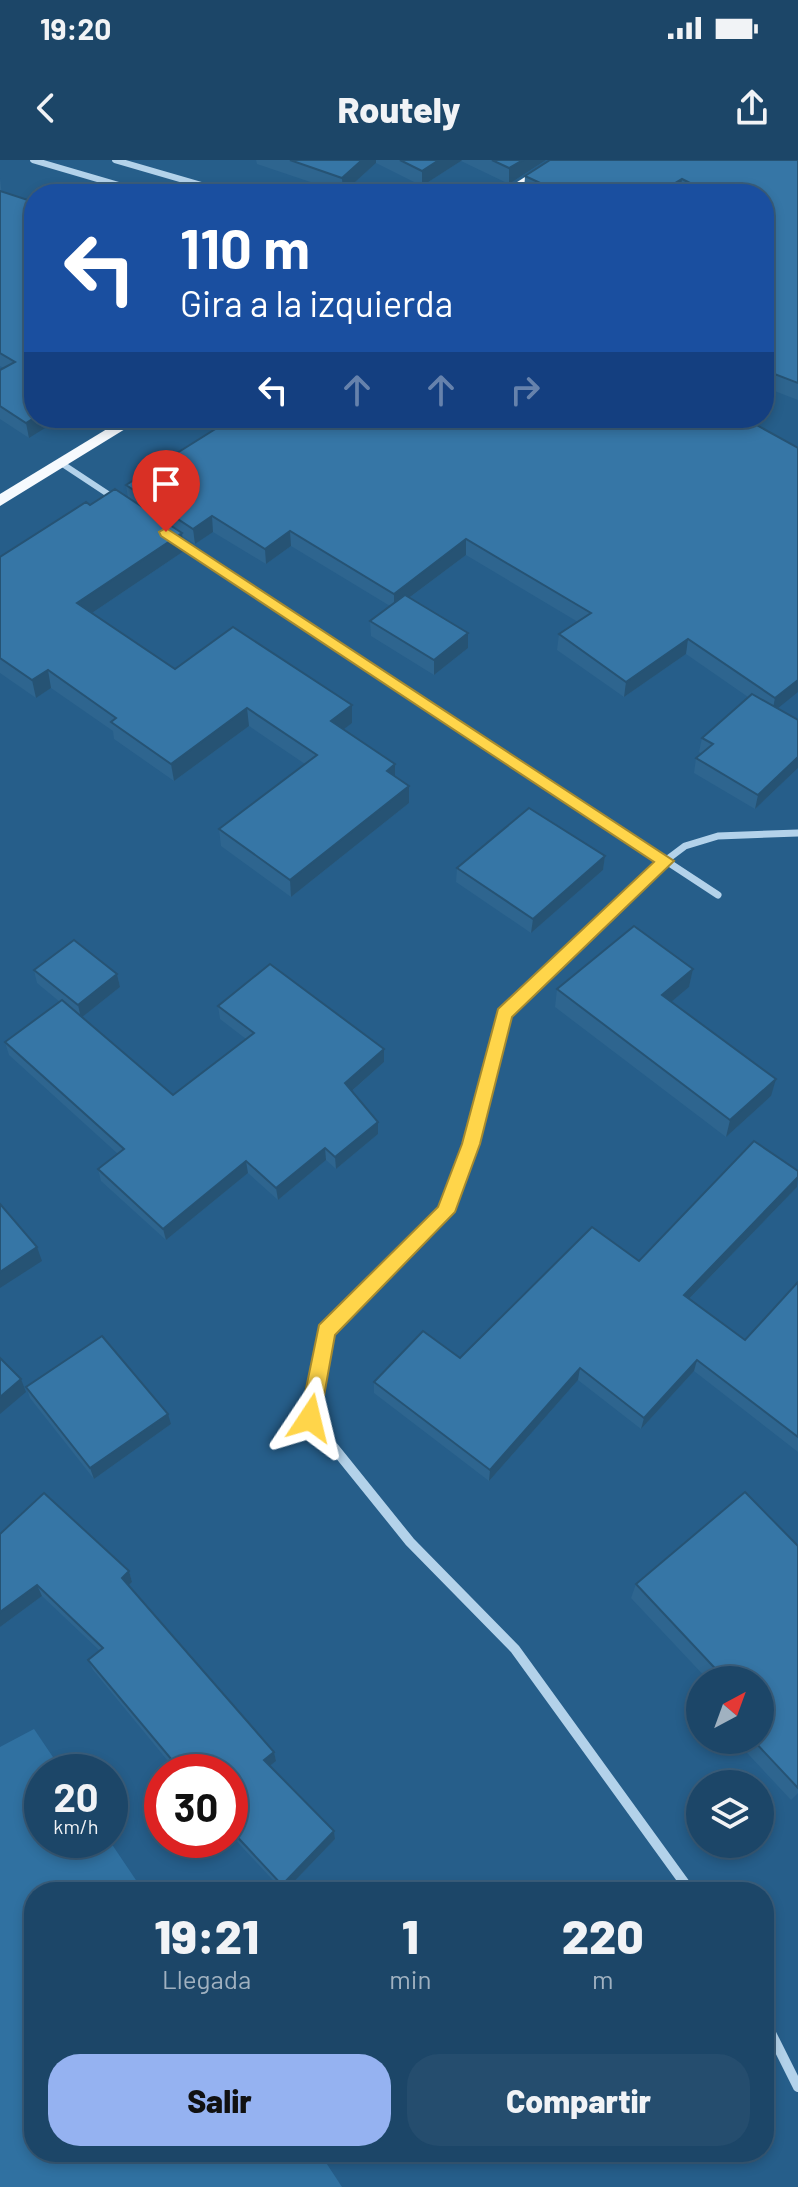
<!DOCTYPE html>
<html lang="es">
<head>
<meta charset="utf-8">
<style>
  body { margin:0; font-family:Barlow,sans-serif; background:#254d6e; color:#f1f3f6; height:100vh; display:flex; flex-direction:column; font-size:30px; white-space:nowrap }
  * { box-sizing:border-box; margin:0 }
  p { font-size:26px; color:#a0b1c0 }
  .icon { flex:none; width:44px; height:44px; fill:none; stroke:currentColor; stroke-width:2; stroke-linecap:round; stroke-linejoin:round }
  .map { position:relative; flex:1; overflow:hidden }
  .sheet { position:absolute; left:24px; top:1722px; width:750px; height:280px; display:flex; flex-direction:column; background:#1c4668; border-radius:32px; box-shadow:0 4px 12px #0003,0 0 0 2px #3a5e7c }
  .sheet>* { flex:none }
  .top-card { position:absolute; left:24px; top:24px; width:750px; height:244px; border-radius:32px; box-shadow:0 4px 12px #0003,0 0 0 2px #3a5e7c; background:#1a4fa0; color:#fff; overflow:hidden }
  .needle { width:52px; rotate:41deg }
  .fabs { position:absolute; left:686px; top:1506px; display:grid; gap:16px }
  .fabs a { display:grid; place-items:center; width:88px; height:88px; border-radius:50%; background:#1c4668; box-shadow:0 4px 12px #0003,0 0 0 2px #3a5e7c; font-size:40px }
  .speed { position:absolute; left:24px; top:1594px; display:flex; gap:16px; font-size:40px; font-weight:700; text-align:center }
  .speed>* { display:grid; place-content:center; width:104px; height:104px; border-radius:50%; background:#1c4668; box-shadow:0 4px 12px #0003,0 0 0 2px #3a5e7c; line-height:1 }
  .speed small { font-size:20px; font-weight:400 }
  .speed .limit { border:12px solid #d22; background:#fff; color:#111 }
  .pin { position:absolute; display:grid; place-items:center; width:68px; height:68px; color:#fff; margin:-82px -34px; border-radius:50% 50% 50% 0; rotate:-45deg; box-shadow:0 0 8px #0007 }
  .pin .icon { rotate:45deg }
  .me { position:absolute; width:88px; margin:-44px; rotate:10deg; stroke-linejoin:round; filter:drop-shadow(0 0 6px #0008) }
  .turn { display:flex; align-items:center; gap:28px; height:168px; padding:0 24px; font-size:36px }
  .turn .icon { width:104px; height:104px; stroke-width:2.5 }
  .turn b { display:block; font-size:56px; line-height:68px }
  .lanes { display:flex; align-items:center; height:76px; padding:0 24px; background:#0003; justify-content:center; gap:40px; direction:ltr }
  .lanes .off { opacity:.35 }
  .eta { display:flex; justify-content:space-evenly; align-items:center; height:136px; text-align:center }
  .eta b { font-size:48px; font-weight:800; line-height:56px }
  .primary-button { display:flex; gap:16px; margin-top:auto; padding:16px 24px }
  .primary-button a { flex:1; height:92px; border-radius:32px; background:#95b2f1; color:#111; font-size:32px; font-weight:800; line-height:92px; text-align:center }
  .primary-button a+a { background:#254d6e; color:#f1f3f6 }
  .status { display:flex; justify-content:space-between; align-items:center; height:56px; padding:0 40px; background:#1c4668; direction:ltr }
  .status svg { height:22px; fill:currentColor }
  header { display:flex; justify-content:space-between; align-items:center; height:104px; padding:0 24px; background:#1c4668; font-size:36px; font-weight:800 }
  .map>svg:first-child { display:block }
  .green { fill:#3071a1 }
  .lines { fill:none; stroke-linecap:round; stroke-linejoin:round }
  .street-far2 { stroke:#b3d2ea; stroke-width:6 }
  .street-far1 { stroke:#b3d2ea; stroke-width:7 }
  .street { stroke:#b3d2ea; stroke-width:10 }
  .primary { fill:#f6fafe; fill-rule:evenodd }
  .wall { fill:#2e658f }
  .shaded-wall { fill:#265374 }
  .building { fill:#3676a6; stroke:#265374; stroke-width:2 }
  .route { fill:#ffd54a; stroke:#a68a30; stroke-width:2 }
</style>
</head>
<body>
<div class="status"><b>19:20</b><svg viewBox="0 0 49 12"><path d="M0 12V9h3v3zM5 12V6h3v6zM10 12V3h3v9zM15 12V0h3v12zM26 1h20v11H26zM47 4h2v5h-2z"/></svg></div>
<header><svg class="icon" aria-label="back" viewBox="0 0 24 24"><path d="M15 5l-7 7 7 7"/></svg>Routely<svg class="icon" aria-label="share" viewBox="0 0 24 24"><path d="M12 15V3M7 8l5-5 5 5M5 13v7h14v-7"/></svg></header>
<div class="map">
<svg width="798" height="2027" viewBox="0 0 798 2027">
  <rect width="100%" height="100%" fill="#265e8a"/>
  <path class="green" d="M34,1569L63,1612H42V1680H109L144,1732H34V1992H319L342,2027H0V1587Z"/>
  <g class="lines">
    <g class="street-far2">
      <path d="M33,0L149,34"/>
      <path d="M115,0L232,34"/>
      <path d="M61,303L114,338"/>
      <path d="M176,379L392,521"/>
    </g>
    <g class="street-far1">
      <path d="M389,519L718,735"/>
      <path d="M324,1183L326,1171L446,1052L471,984L504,854L612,755L665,701L685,686L718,676L798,673"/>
    </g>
    <g class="street">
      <path d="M324,1181L310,1258L410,1382L515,1489L691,1732"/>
      <path d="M764,1859L798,1927"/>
    </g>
    <g class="primary">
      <path d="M552,0H568L514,34H498Z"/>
      <path d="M125,258H143L0,346V334Z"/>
    </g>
  </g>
  <g class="wall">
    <path d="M256,0H546L509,24L461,1L422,26L376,3L343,33L257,4Z"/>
    <path d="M798,0V240L764,227V34H530L524,31L525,16Z"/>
    <path d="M0,18L29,278L0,259V210L4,208L0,206Z"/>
    <path d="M744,258L778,548L798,560V608L755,649L694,613L696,598L702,594L699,592L702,578L748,537L686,494L624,537L557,490L559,474L578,462L466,395L409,438L468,488L434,515L371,476L370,461L390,446L291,386L266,404L213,372L195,384L182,376L184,391L92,453L175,509L352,563L343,569L395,616L409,643L291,737L221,686L219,669L305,604L249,566L174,621L114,579L113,571L51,528L36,538L0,513V397L90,345L128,338L126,325Z"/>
    <path d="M605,696L603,710L531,773L456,722L457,708Z"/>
    <path d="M693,809L689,827L671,842L771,936L726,977L555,847L557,829Z"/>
    <path d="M34,810L117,814L120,827L82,857L173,935L246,879L220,859L218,846L384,902L352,931L378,974L336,1009L326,1000L278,1040L248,1013L166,1080L101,1021L98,1009L118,994L9,895L5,882L60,842L37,823Z"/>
    <path d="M797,1027L689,1139L745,1180L798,1122V1292L694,1211L641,1269L578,1220L489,1321L374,1233V1222L460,1198L639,1101Z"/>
    <path d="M26,1227L171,1264L94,1319L30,1238Z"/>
    <path d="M0,1374L129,1411L132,1422L128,1426L274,1592L276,1601L270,1606L334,1671L335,1679L284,1732L230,1674V1612H177L93,1510L88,1500L100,1491L42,1436L0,1467Z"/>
    <path d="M798,1386V1633L791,1640L735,1580H760V1520H708L631,1438L636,1424Z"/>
  </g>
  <g class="shaded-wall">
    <path d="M362,0H376V3L343,33L342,18Z"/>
    <path d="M439,0H462L461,1L422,26V11Z"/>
    <path d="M523,0H546L509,24V8Z"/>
    <path d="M682,19L680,34H657Z"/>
    <path d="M34,258H61L29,278L26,263Z"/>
    <path d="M212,356L213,372L195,384L193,369Z"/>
    <path d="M290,371L291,386L266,404L265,389Z"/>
    <path d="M182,373L184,391L80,461L77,443Z"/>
    <path d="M466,379V395L394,449V434Z"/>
    <path d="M468,473V488L434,515V500Z"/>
    <path d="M688,479L686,494L624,537L626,522Z"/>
    <path d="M48,510L51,528L36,538L32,520Z"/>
    <path d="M798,520V532L772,553L775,538Z"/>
    <path d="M352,545V563L332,578L331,561Z"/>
    <path d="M247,548L249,566L174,621L171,604Z"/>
    <path d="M798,597V608L755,649L758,635Z"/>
    <path d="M395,604V621L387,611Z"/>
    <path d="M409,626V643L291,737L290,720Z"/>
    <path d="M605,696L603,710L531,773L533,759Z"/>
    <path d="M693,809L689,827L658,853L662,835Z"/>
    <path d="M117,814L120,827L81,858L78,845Z"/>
    <path d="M384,889V902L346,936L345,923Z"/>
    <path d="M776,919L771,936L726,977L730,960Z"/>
    <path d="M378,962V974L336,1009L335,997Z"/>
    <path d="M325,988L326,1000L278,1040L276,1028Z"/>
    <path d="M246,1001L248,1013L166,1080L163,1069Z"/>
    <path d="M798,1017L797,1027L681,1147L684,1135Z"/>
    <path d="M37,1087L42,1101L0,1128V1112Z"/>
    <path d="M697,1200L694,1211L641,1269L644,1258Z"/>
    <path d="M580,1208L578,1220L489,1321L490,1310Z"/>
    <path d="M21,1219L26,1232L0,1254V1237Z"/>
    <path d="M168,1254L171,1264L94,1319L90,1308Z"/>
    <path d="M129,1411L132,1422L125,1429L122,1418Z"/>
    <path d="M37,1425L42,1436L0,1467V1452Z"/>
    <path d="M274,1592L276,1601L266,1609L264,1600Z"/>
    <path d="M334,1671L335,1679L284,1732L282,1725Z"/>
  </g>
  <g class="building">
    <path d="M290,0H362L342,18Z"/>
    <path d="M400,0H439L422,11Z"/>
    <path d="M492,0H523L509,8Z"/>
    <path d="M550,0H798V223L764,210V65L769,62L764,60V34H712L682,19L657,34H564L525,16Z"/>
    <path d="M0,31L34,42V258L26,263L0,246V210L15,202L0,193Z"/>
    <path d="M233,258H744L798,288V520L775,538L688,479L626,522L559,474L591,453L466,379L394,434L290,371L265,389L212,356L193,369L126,325Z"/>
    <path d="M115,329L182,373L77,443L175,509L233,467L352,545L331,561L395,604L387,611L409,626L290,720L219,669L317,595L247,548L171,604L111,562L116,558L48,510L32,520L0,498V397L86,342L90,345Z"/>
    <path d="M405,435L468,473L434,500L370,461Z"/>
    <path d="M752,534L798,560V597L758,635L696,598L713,584L702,578Z"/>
    <path d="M529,648L605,696L533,759L457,708Z"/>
    <path d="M634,766L693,809L662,835L776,919L730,960L557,829Z"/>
    <path d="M74,780L117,814L78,845L34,810Z"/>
    <path d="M270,804L384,889L345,923L378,962L335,997L325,988L276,1028L246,1001L163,1069L98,1009L124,989L5,882L62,840L173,935L254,873L218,846Z"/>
    <path d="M754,981L798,1011V1017L684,1135L745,1180L798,1122V1277L697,1200L644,1258L580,1208L490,1310L374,1222L423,1171L460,1198L592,1067L639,1101Z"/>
    <path d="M0,1044L37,1087L0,1112Z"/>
    <path d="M102,1176L168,1254L90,1308L26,1227Z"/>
    <path d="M0,1198L21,1219L0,1237Z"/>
    <path d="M745,1332L798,1386V1628L753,1580H760V1520H726L636,1424Z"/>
    <path d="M44,1333L129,1411L122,1418L274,1592L264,1600L334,1671L282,1725L230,1669V1612H182L88,1500L103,1488L37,1425L0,1452V1374Z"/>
  </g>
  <path class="route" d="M166,368L674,701L512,857L480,984L455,1052L335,1175L320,1258L317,1264L310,1267L303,1264L300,1258L319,1165L438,1047L462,984L498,849L654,702L161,376L159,372Z"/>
</svg>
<div class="fabs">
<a><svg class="needle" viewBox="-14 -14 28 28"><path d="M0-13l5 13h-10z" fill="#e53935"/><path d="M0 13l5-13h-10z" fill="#a0b1c0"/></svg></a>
<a><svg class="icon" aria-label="layers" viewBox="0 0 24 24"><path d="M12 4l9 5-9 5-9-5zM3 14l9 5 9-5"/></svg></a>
</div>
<div class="speed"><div>20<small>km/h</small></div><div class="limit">30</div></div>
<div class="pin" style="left:166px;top:372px;background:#d93025"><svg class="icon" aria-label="arrive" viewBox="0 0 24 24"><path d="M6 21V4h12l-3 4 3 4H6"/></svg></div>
<svg class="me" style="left:310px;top:1258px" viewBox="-20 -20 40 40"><path d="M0-17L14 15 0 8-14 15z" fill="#ffd54a" stroke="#fff" stroke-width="4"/></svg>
<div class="top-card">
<div class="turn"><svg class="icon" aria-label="left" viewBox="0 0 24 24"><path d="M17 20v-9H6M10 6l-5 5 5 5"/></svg><div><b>110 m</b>Gira a la izquierda</div></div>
<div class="lanes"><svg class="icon" aria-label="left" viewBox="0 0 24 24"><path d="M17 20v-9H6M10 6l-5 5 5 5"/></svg><svg class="icon off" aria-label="ahead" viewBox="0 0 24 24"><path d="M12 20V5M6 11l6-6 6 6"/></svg><svg class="icon off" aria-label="ahead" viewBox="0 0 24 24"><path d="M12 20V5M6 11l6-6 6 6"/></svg><svg class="icon off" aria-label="right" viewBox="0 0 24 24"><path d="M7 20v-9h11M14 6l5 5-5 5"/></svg></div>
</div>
<section class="sheet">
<div class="eta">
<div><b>19:21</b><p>Llegada</p></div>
<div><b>1</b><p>min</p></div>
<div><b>220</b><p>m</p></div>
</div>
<div class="primary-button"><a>Salir</a><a>Compartir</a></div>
</section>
</div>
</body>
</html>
